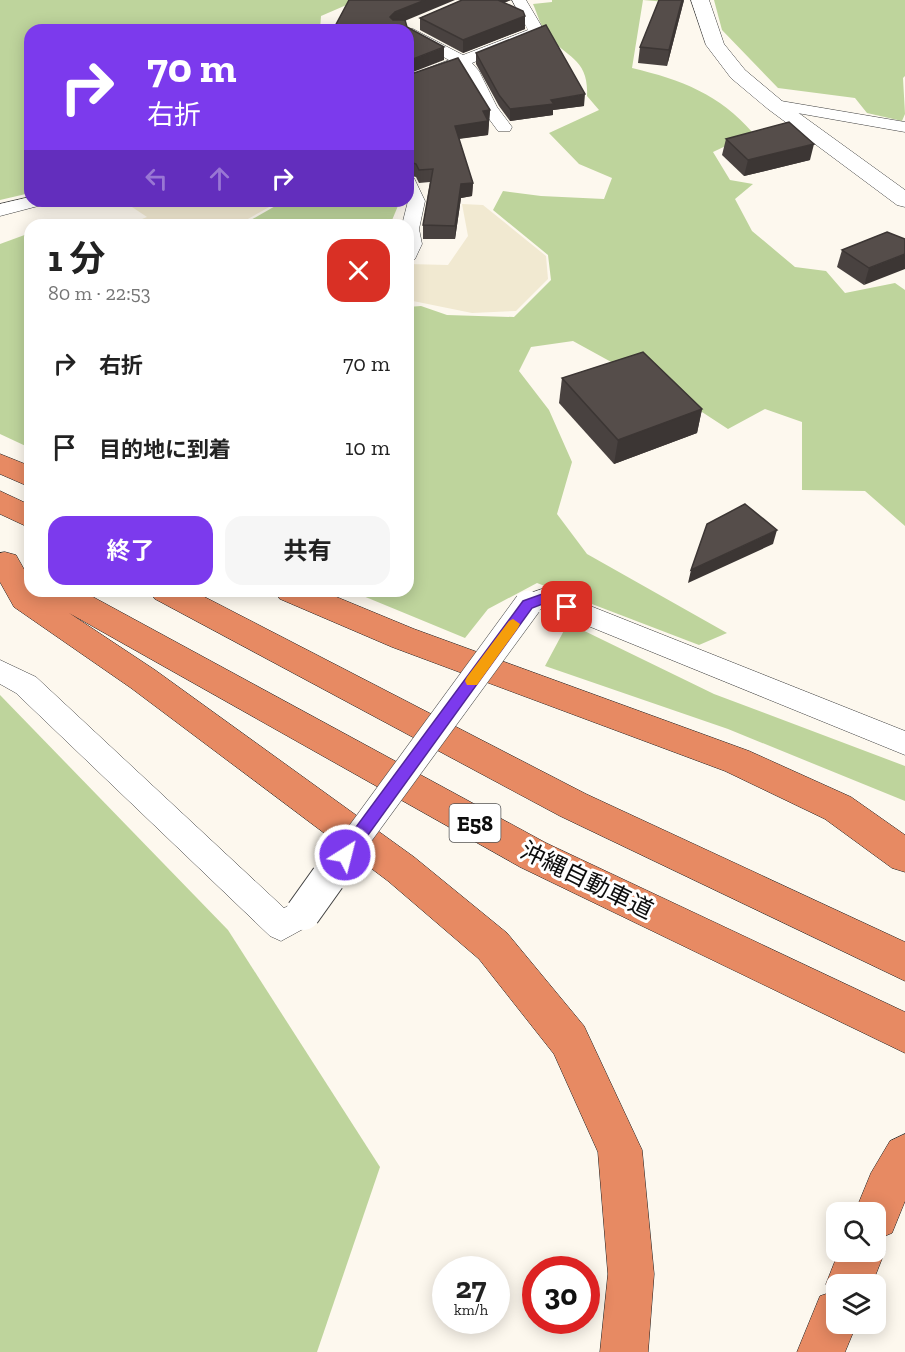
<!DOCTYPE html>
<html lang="ja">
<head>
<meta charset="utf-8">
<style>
  body { margin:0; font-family:"Zilla Slab","Noto Sans JP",serif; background:#f6f6f6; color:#222; height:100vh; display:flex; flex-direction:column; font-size:22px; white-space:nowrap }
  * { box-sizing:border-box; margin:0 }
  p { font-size:20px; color:#767676 }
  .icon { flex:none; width:33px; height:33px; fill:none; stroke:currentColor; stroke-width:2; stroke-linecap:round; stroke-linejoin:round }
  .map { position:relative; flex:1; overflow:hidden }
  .details { position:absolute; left:24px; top:219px; width:390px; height:378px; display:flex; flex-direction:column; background:#fff; border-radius:18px; box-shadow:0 3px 15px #0003 }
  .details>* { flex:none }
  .hud { position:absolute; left:24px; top:24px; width:390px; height:183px; border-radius:18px; box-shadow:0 3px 15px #0003; background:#7c3aed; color:#fff; overflow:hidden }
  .fabs { position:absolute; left:826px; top:1202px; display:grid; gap:12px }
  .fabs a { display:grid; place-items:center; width:60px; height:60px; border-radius:12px; background:#fff; box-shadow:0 3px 15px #0003; font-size:30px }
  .speed { position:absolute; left:432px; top:1256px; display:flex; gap:12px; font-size:30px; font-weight:700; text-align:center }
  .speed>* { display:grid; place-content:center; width:78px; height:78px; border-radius:50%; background:#fff; box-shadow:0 3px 15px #0003; line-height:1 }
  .speed small { font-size:15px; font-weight:400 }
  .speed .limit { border:9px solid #d22; background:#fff; color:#111 }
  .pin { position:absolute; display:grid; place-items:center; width:51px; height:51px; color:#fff; margin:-26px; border-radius:12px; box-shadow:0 3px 9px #0006 }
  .me { position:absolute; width:66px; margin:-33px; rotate:36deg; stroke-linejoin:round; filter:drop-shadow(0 0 4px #0008) }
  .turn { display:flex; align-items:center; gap:21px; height:126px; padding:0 24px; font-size:27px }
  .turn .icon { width:78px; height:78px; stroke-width:2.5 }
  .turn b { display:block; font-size:42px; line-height:51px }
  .lanes { display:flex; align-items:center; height:57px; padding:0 24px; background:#0003; justify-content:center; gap:30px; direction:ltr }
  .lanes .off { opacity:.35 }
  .round { display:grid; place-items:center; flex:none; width:63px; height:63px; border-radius:18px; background:#f6f6f6 }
  .overview { display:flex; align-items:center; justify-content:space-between; height:102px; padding:0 24px }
  h1 { font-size:36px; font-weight:700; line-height:45px }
  .primary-button { display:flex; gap:12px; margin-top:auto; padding:12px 24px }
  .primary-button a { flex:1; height:69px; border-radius:18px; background:#7c3aed; color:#fff; font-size:24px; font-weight:700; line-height:69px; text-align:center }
  .primary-button a+a { background:#f6f6f6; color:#222 }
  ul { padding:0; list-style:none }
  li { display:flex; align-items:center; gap:18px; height:84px; padding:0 24px }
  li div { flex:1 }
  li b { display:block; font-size:22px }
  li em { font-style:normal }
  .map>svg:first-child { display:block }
  .farmland { fill:#f1e9d1 }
  .forest { fill:#bed49c }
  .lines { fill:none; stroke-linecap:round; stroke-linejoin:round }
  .minor-casing { stroke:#404040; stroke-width:1 }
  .tertiary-casing { stroke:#404040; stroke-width:1 }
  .motorway-casing { stroke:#1e1e1e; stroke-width:1 }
  .minor { fill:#fff; fill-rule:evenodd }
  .tertiary { fill:#fff; fill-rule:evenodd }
  .motorway { fill:#e78a63; fill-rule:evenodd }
  .minor-bridge-far1-casing { stroke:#404040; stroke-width:28; stroke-linecap:butt }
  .minor-bridge-casing { stroke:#404040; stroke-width:36; stroke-linecap:butt }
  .minor-bridge-far1 { stroke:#fff; stroke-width:27 }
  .minor-bridge { stroke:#fff; stroke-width:34 }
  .wall { fill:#494240 }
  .shaded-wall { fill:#3c3634 }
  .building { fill:#554d4a; stroke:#3c3634; stroke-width:1.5 }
  .route { fill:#7c3aed; stroke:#51269a; stroke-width:1.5 }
  .slow { fill:#f59e0b }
  .labels { text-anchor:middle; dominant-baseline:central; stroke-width:6; stroke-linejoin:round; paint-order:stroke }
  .shield { fill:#fff; stroke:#565656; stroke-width:1.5 }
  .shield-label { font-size:22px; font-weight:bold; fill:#0d0d0d }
  .street-label { font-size:24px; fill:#0d0d0d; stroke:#fff }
</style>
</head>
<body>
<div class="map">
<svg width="905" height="1352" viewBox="0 0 905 1352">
  <rect width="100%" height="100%" fill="#fdf8ee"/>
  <g class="farmland">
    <path d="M123,201H280L237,225H127L147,217Z"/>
    <path d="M462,204L483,205L546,256L548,279L516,311L472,313L408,300V264L448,265L468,236Z"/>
  </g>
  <g class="forest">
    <path d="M0,0H358L321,16L320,30H30V193L0,200Z"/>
    <path d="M552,0H677L678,3L643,0L632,68C682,80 719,94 753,133L713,152L730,180L753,184L735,199L752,231L795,267L826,271L845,293L895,283L905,290V526L865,491L802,490V422L765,409L728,429L653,380L624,369L573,341L531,347L519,371L549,410L572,462L557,514L587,554L727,633L699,645L537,583L488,609L465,638L351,591H408V307L421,306L447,315L514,317L551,280L548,255L493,210L503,191L541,196L604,199L612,178L579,164L549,133L599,110L587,96C589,59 567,58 547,35C541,27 537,13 533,4L552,2Z"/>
    <path d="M714,0H905V76L903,78L905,114L902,121L867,113L855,98L778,88L722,30Z"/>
    <path d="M284,201H400L390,225H242Z"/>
    <path d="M30,233V448L0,434V244Z"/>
    <path d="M568,623L714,694L905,766V801L728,729L545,666Z"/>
    <path d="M0,695L228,930L380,1167L317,1352H0Z"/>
  </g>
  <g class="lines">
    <g class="minor-casing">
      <g id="minor">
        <path d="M512,0H526L545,32L542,35L472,63L479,71L497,107L512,127L510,131H498L481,108L459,68L408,87V76L449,60L408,38V30L403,29H413L463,55L528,30Z"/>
        <path d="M775,100L905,122V132L769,108L767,105Z"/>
        <path d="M408,177L414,178L425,201L419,229L422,244L415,259L408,261V225H402L408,201Z"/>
        <path d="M30,197V201H45L42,205L0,216V204Z"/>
        <path d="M545,588L905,731V755L544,608L528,614L519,611L515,604L519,597Z"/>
        <path d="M0,660L36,677L284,908L303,899L314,903L319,913L314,923L281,941L270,936L16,693L0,684Z"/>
      </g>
    </g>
    <g class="tertiary-casing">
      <path id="tertiary" d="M691,0H709L724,44L745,70L782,101L905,190V207L897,205L768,109L731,78L706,45Z"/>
    </g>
    <g class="motorway-casing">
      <g id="motorway">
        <path d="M0,454L30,466V487L0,474Z"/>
        <path d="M0,491L30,505V528L0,514Z"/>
        <path d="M5,552L16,555L30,580V591H36L43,595L40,591H82L546,843L905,1012V1053L520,867L69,613L155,670L414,857L507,933L584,1026L642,1150L654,1274L648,1352H600L608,1274L598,1152L554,1054L479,959L388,881L131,688L14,607L0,582V553Z"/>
        <path d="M150,591H193L586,794L905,942V981L560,816L155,599Z"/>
        <path d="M275,591H322L414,629L749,751L851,797L905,835V872L892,868L825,819L725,771L392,647L280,599Z"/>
        <path d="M905,1134V1201L892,1233L880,1238L885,1251L872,1284H837V1323H857L845,1352H797L820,1296L829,1293L826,1284L839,1251H876V1212H855L871,1173L890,1141Z"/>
      </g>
    </g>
    <use href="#minor" class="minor"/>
    <use href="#tertiary" class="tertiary"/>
    <use href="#motorway" class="motorway"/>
    <g class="minor-bridge-far1-casing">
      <path id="minor-bridge-far1" d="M327,879L528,604"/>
    </g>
    <g class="minor-bridge-casing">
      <path id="minor-bridge" d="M303,913L328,878"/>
    </g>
    <use href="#minor-bridge-far1" class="minor-bridge-far1"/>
    <use href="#minor-bridge" class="minor-bridge"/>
  </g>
  <g class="wall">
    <path d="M462,0H511L504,3L525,29L463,53L420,30V18Z"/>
    <path d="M684,0L667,66L638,63L640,47Z"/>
    <path d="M476,53L584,106L553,110V115L510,121L499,106L476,64Z"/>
    <path d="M408,75L490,110L488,135L459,139L473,183L472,196L461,198L455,239H423V225L430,182L419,183L416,177L408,175Z"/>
    <path d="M726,139L810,160L744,176L722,155Z"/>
    <path d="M887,232L864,285L837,267L842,250Z"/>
    <path d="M562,378L702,409L697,433L614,464L559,403Z"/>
  </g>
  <g class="shaded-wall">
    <path d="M425,0H455L395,25L390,17L395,12Z"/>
    <path d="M489,0H511L489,8Z"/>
    <path d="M682,0H684L667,66L669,50Z"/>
    <path d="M525,16V29L463,53V40Z"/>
    <path d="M444,47V60L408,74V61Z"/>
    <path d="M585,94L584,106L553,110V115L510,121V109L551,100Z"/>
    <path d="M490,110L488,135L455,139V126L483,111Z"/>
    <path d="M814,144L810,160L744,176L748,160Z"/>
    <path d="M473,183L472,196L461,198L455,239V226L461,184Z"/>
    <path d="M905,254V269L864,285L869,268Z"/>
    <path d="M702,409L697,433L614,464L618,440Z"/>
    <path d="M777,530L773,544L688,583L691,570Z"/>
  </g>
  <g class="building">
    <path d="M349,0H425L395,12L390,17L393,20H405L407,27L444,47L408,61V30H333Z"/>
    <path d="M462,0H498L523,11L525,16L463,40L420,18Z"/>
    <path d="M659,0H682L669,50L640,47Z"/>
    <path d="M546,25L585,94L551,100L554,104L510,109L499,95L476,53Z"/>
    <path d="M458,58L490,110L483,111L488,121L455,126L473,183L461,184L455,226L423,225L433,169L419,170L416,164L408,161V75Z"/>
    <path d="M789,122L814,144L748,160L726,139Z"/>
    <path d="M887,232L905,239V254L869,268L842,250Z"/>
    <path d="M643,352L702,409L618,440L562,378Z"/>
    <path d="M745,504L777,530L691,570L707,524Z"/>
  </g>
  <path class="route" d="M545,593L571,603L573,607L571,610L567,612L545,603L532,608L350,860L345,862L339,860L337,855L339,850L523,601Z"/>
  <path class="slow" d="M513,619L520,624L518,628L477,685H467L465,681L467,677L509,621Z"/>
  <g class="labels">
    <rect class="shield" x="449.5" y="804" width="51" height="38" rx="4.5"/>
    <g class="shield-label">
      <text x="475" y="823">E58</text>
    </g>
    <g class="street-label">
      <text transform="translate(587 880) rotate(26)">沖縄自動車道</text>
    </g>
  </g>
</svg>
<div class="fabs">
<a><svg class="icon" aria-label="search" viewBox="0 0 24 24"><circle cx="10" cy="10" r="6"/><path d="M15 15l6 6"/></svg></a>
<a><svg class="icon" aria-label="layers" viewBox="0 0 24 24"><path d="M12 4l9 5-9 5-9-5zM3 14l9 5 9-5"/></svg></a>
</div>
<div class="speed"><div>27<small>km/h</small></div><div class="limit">30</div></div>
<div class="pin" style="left:567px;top:607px;background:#d93025"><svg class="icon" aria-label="arrive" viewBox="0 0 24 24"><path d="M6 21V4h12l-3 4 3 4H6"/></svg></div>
<svg class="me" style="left:345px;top:855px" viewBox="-20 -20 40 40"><circle r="17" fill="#7c3aed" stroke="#fff" stroke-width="3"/><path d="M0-11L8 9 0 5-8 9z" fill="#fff"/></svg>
<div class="hud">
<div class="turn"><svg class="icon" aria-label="right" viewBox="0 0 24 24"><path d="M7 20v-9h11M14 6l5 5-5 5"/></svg><div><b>70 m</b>右折</div></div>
<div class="lanes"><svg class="icon off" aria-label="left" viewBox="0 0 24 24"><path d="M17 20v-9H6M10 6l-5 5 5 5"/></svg><svg class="icon off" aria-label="ahead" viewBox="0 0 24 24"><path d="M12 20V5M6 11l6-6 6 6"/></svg><svg class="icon" aria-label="right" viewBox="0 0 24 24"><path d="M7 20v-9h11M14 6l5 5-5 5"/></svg></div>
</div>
<section class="details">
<div class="overview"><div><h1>1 分</h1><p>80 m · 22:53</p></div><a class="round" style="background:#d93025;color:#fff"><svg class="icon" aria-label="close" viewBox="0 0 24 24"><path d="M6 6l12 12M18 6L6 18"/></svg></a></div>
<ul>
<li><svg class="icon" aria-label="right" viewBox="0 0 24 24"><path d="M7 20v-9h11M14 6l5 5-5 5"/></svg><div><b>右折</b></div><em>70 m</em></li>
<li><svg class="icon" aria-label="arrive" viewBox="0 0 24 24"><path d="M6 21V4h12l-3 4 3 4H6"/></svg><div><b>目的地に到着</b></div><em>10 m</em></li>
</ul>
<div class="primary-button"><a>終了</a><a>共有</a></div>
</section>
</div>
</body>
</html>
